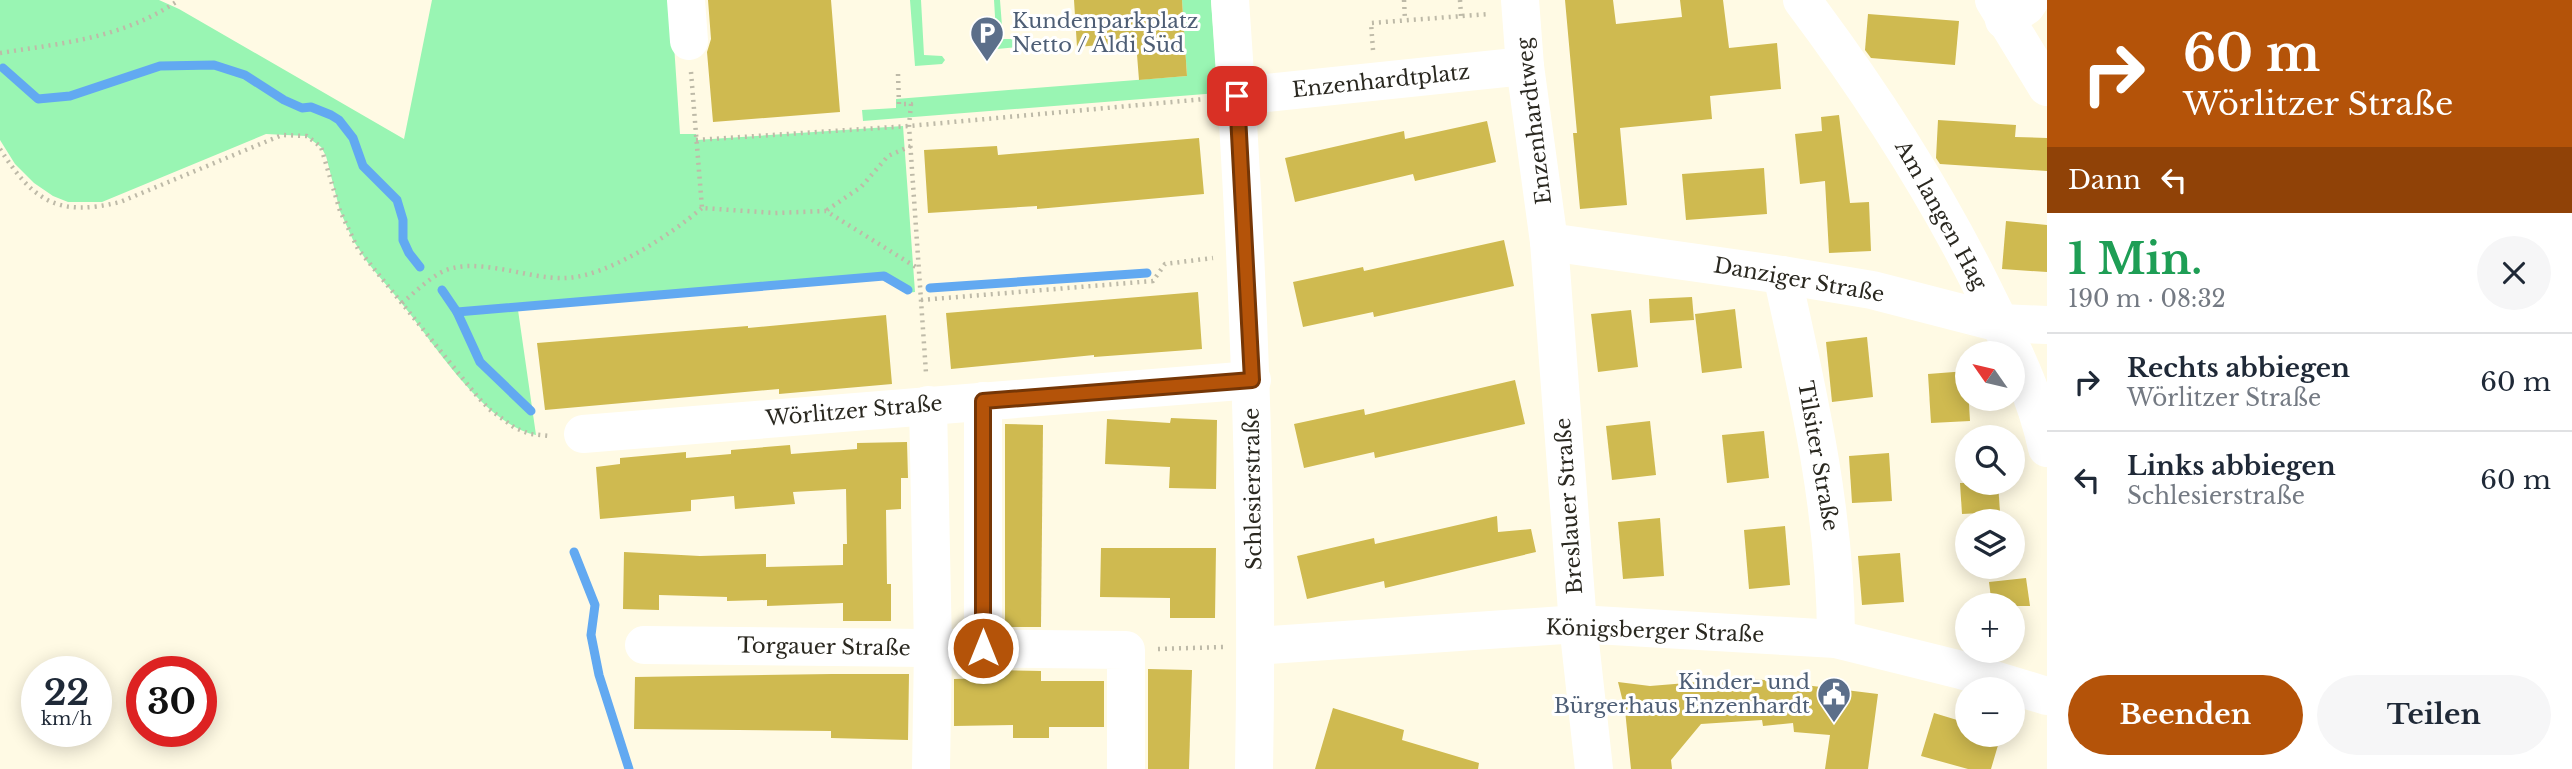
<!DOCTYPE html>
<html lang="de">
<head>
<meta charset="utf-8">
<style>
  body { margin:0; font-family:"Libre Baskerville",serif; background:#f6f6f7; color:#1f2937; height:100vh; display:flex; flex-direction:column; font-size:26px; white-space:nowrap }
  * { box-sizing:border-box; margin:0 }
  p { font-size:23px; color:#747a83 }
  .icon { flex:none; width:38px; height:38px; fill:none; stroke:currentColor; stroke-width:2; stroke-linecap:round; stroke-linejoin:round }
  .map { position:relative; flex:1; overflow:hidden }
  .sheet { display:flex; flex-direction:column; background:#fff; width:525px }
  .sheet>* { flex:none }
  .top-card { background:#b45309; color:#fff; overflow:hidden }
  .needle { width:46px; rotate:304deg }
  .tools { position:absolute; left:1955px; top:341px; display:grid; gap:14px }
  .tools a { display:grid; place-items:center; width:70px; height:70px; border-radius:50%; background:#fff; box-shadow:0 4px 18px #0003; font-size:35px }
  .speed { position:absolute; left:21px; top:656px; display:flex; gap:14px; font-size:35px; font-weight:700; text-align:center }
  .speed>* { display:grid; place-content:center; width:91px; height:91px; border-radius:50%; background:#fff; box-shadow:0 4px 18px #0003; line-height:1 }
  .speed small { font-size:18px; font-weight:400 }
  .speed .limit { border:10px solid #d22; background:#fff; color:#111 }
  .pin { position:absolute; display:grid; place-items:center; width:60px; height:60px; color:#fff; margin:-30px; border-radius:14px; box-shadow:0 4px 10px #0006 }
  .me { position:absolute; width:77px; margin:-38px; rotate:0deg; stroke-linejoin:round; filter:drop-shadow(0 0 5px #0008) }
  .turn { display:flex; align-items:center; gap:24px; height:147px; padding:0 21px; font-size:32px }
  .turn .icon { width:91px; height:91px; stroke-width:2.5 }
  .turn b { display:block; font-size:49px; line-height:60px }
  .then { display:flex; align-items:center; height:66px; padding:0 21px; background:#0003; gap:14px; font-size:26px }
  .round { display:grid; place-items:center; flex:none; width:74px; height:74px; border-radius:37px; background:#f6f6f7 }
  .summary { display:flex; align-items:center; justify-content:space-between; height:119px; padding:0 21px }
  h1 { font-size:42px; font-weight:700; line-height:52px; color:#1e9e55 }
  .button { display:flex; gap:14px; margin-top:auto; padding:14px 21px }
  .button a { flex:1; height:80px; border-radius:42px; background:#b45309; color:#fff; font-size:28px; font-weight:700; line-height:80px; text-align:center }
  .button a+a { background:#f6f6f7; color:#1f2937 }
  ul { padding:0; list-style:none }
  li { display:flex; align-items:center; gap:21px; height:98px; padding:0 21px; border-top:2px solid #e0e1e3 }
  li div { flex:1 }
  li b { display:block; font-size:26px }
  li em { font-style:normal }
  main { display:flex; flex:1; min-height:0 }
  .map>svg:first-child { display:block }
  .green { fill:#99f5b3 }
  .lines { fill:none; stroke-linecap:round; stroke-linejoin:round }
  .stream { stroke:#62a9f1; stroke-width:9 }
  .building { fill:#cfba50 }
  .path { stroke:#bebaa8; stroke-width:4.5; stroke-dasharray:2 5; stroke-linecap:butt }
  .minor { stroke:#fff; stroke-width:38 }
  .route-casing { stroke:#753606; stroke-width:18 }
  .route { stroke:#b45309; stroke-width:12 }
  .labels { text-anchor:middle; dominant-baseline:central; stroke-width:6; stroke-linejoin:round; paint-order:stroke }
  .service-label { font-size:21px; fill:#4e5e75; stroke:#fff; text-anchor:start }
  .street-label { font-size:21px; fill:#2a2820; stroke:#fff }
</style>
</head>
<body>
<main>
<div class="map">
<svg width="2047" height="769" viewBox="0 0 2047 769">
  <rect width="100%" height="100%" fill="#fffae4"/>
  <g class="green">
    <path d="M0,0H159L179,9L404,139L432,0H671L680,134H696L697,140L903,126L915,292L906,293L884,277L518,310L536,435C485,425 435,345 403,305C392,291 379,277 368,263L353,240L340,211L326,156L321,147L306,136L266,134L102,202H68L53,196L34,183L15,164L0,140Z"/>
    <path d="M910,0H921L924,55L942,56L945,60L942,64L915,66Z"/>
    <path d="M994,0H1000L1003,39H1020L1022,43L1018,47L997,49Z"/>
    <path d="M1182,0H1211L1218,93L863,121L862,110L896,108V99L1187,76Z"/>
  </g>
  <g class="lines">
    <g class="stream">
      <path d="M3,68L38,99L70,96L160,66L214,65L245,75L284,100L302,108L311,107L331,115L339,120L353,138L363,166L397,200L403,220V240L409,253L420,267"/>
      <path d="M930,288L1147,273"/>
      <path d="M442,290L457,312L884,276L908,290"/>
      <path d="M457,312L480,362L531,411"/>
      <path d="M574,552L595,605L591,635L599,675L629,769"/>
    </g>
  </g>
  <g class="building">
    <path d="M708,0H831L840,112L713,122L707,52L711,39Z"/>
    <path d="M1074,0H1182L1187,76L1139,80L1136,42L1077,47Z"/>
    <path d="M1565,0H1613L1616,24L1682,17L1680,0H1723L1729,48L1777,43L1781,89L1710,96L1712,119L1620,128L1627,205L1580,209L1573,133H1577Z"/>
    <path d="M1868,14L1959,21L1955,65L1871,58L1865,50Z"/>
    <path d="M1839,115L1850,203L1869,202L1871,251L1829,253L1825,181L1800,184L1795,134L1822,131L1821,117Z"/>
    <path d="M1938,120L2016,125L2015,137L2047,138V171L1940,164L1936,158Z"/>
    <path d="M1487,121L1496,162L1415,181L1413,174L1295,202L1285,158L1404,131L1405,139Z"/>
    <path d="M1199,138L1204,194L1037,209V206L928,213L924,150L997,146L998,155Z"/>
    <path d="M1764,168L1767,214L1686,220L1682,174Z"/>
    <path d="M2006,221L2047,225V272L2002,269Z"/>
    <path d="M1504,240L1514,286L1374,317L1373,312L1303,327L1293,282L1363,267L1364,271Z"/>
    <path d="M1198,292L1202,349L1094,357V355L951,369L946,313Z"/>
    <path d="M1692,297L1694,320L1650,323L1649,299Z"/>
    <path d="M1735,309L1742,368L1702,373L1695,314Z"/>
    <path d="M1631,310L1638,367L1598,372L1591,314Z"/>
    <path d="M886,315L892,384L779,394V389L545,410L537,343L748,326V328Z"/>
    <path d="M1867,337L1873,397L1832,402L1826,342Z"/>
    <path d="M1967,371L1970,421L1931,423L1928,374Z"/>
    <path d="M1515,380L1525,424L1375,458L1374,452L1304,468L1294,424L1364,409L1365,415Z"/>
    <path d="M1171,418L1217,420L1216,489L1169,488L1170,467L1105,464L1107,419L1170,423Z"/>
    <path d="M1650,421L1656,475L1612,480L1606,426Z"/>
    <path d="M1005,424L1043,425L1041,627H1005Z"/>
    <path d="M1764,431L1769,478L1727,483L1722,435Z"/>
    <path d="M907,442L908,478H901V509L886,510L887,584H891V621H843V603L767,606V600L727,601V597L659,595V610L623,609L624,552L700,556L766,554V567L843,565V544H847L846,489L793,492L795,504L735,509L734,496L691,500V511L600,519L596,467L620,464V458L686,452V458L731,454V450L790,445L791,454L857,449V443Z"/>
    <path d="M1889,453L1892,501L1852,503L1849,456Z"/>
    <path d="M1960,483H1998L2000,512L1962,514Z"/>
    <path d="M1497,516L1498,532L1531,529L1536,552L1385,588L1384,581L1307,599L1297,556L1374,538L1375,544Z"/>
    <path d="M1660,518L1664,576L1623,579L1618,522Z"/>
    <path d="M1785,526L1790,585L1749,589L1744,530Z"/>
    <path d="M1101,548H1216L1215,618H1170V598L1100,597Z"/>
    <path d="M1900,553L1904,602L1862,605L1858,556Z"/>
    <path d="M2026,578L2030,606H1992L1989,582Z"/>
    <path d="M1148,669L1192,670L1189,769H1148Z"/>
    <path d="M988,670L1041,671V681H1104V727H1049V738H1013V725L954,726V679L988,678Z"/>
    <path d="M832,674H909L908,740L831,738V731L634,729L635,677Z"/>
    <path d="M1748,678L1878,694L1868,769H1825L1830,735L1794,732L1793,723L1763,726L1762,720L1701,724L1671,760L1672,769H1631L1625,710L1618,682L1650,686Z"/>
    <path d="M1333,708L1404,730L1402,740L1479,763L1478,769H1315Z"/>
    <path d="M1934,713L1967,723V735H2001L1991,769H1968L1921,756Z"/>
  </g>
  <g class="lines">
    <g class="path">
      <path d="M1404,0L1405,20"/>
      <path d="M1460,0L1461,16"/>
      <path d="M1373,50L1371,23L1489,14"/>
      <path d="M0,53C64,43 124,38 179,0"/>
      <path d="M691,72L702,208L775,213L826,211L919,269"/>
      <path d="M898,74L899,104H911L909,126L926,373"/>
      <path d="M696,140L909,126L1205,99"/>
      <path d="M0,149C34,202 58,217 120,202L282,135L307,136L321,147L340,211L358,249L477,396L489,409L515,428L530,434L550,436"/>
      <path d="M827,210L861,187L888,156L911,146"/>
      <path d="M921,300L1153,281L1165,264L1213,258"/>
      <path d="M402,303C414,293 426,281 440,273C474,254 528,280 566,278C609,276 670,235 702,208"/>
      <path d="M1158,649L1223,647"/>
    </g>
    <g class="minor">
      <path d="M686,0L689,41"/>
      <path d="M1230,0C1248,256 1259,512 1254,769"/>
      <path d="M1520,0L1525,66L1549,242L1578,624L1594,769"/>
      <path d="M1802,0C1874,96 1936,192 1988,299C2012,347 2036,396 2047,448"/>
      <path d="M1994,0L2047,87"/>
      <path d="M2004,20L2026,6L2030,0"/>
      <path d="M1237,96L1525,66"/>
      <path d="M1549,242L1782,275L1872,290L2000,323L2047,325"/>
      <path d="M1782,275C1809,396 1836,515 1836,639"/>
      <path d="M928,405L933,648L931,769"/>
      <path d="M583,434L1252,380"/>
      <path d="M644,645L1126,650V769"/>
      <path d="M1256,646L1578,624L1836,639L1961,670L2047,696"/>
      <path d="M983,647V401"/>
    </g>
  </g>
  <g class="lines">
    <g class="route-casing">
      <path id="route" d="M983,648V401L1252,380L1237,96"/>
    </g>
    <use href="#route" class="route"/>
  </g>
  <defs>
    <g id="parking-pin" transform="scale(1.75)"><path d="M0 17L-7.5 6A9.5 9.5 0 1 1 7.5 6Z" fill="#5c6f8a" stroke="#fff"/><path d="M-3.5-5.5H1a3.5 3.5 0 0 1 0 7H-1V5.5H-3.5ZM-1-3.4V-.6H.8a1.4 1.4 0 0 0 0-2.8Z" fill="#fff"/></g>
    <g id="civic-pin" transform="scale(1.75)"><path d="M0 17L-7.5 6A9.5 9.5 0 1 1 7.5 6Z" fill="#5c6f8a" stroke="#fff"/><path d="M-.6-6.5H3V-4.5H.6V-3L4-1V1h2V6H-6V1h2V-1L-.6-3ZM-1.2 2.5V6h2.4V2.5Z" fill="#fff"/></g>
  </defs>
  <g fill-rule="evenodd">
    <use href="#parking-pin" x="987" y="33"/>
    <use href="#civic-pin" x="1834" y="694"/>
  </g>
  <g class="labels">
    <g class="service-label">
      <text x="1012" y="21">Kundenparkplatz<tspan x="1012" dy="24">Netto / Aldi Süd</tspan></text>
      <text x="1810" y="682" text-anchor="end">Kinder- und<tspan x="1810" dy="24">Bürgerhaus Enzenhardt</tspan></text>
    </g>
    <g class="street-label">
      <text transform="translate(1381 81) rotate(-6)">Enzenhardtplatz</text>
      <text transform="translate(1534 121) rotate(-97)">Enzenhardtweg</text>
      <text transform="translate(1941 215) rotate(61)">Am langen Hag</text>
      <text transform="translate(1799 280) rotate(10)">Danziger Straße</text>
      <text transform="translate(854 411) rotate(-5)">Wörlitzer Straße</text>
      <text transform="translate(1818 456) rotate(80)">Tilsiter Straße</text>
      <text transform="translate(1253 489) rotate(-91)">Schlesierstraße</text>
      <text transform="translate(1569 506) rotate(-94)">Breslauer Straße</text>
      <text transform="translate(1655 631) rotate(2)">Königsberger Straße</text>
      <text transform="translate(824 647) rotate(1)">Torgauer Straße</text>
    </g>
  </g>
</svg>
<div class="tools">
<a><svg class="needle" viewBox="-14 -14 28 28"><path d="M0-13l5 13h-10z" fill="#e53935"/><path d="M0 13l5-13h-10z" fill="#747a83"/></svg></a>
<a><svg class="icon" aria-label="search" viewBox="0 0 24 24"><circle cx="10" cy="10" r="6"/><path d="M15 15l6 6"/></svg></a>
<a><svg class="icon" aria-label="layers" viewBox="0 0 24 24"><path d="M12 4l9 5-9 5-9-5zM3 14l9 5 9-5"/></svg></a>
<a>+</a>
<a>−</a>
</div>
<div class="speed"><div>22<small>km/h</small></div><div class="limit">30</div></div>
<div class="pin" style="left:1237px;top:96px;background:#d93025"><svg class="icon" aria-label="arrive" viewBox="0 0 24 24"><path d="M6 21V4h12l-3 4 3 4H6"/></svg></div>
<svg class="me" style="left:983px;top:648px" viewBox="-20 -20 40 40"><circle r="17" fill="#b45309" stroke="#fff" stroke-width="3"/><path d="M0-11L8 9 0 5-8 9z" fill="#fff"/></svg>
</div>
<section class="sheet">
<div class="top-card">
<div class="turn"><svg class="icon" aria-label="right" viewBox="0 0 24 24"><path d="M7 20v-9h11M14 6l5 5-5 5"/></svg><div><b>60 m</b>Wörlitzer Straße</div></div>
<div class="then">Dann<svg class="icon" aria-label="left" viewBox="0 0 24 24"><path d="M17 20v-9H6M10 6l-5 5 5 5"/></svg></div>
</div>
<div class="summary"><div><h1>1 Min.</h1><p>190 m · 08:32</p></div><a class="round"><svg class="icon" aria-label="close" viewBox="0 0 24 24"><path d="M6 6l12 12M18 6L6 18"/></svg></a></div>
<ul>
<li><svg class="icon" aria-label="right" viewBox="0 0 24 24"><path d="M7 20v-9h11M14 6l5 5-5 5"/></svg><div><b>Rechts abbiegen</b><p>Wörlitzer Straße</p></div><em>60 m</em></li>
<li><svg class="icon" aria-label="left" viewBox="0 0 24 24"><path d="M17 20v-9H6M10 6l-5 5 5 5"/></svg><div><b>Links abbiegen</b><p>Schlesierstraße</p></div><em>60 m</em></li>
</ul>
<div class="button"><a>Beenden</a><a>Teilen</a></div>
</section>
</main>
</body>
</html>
